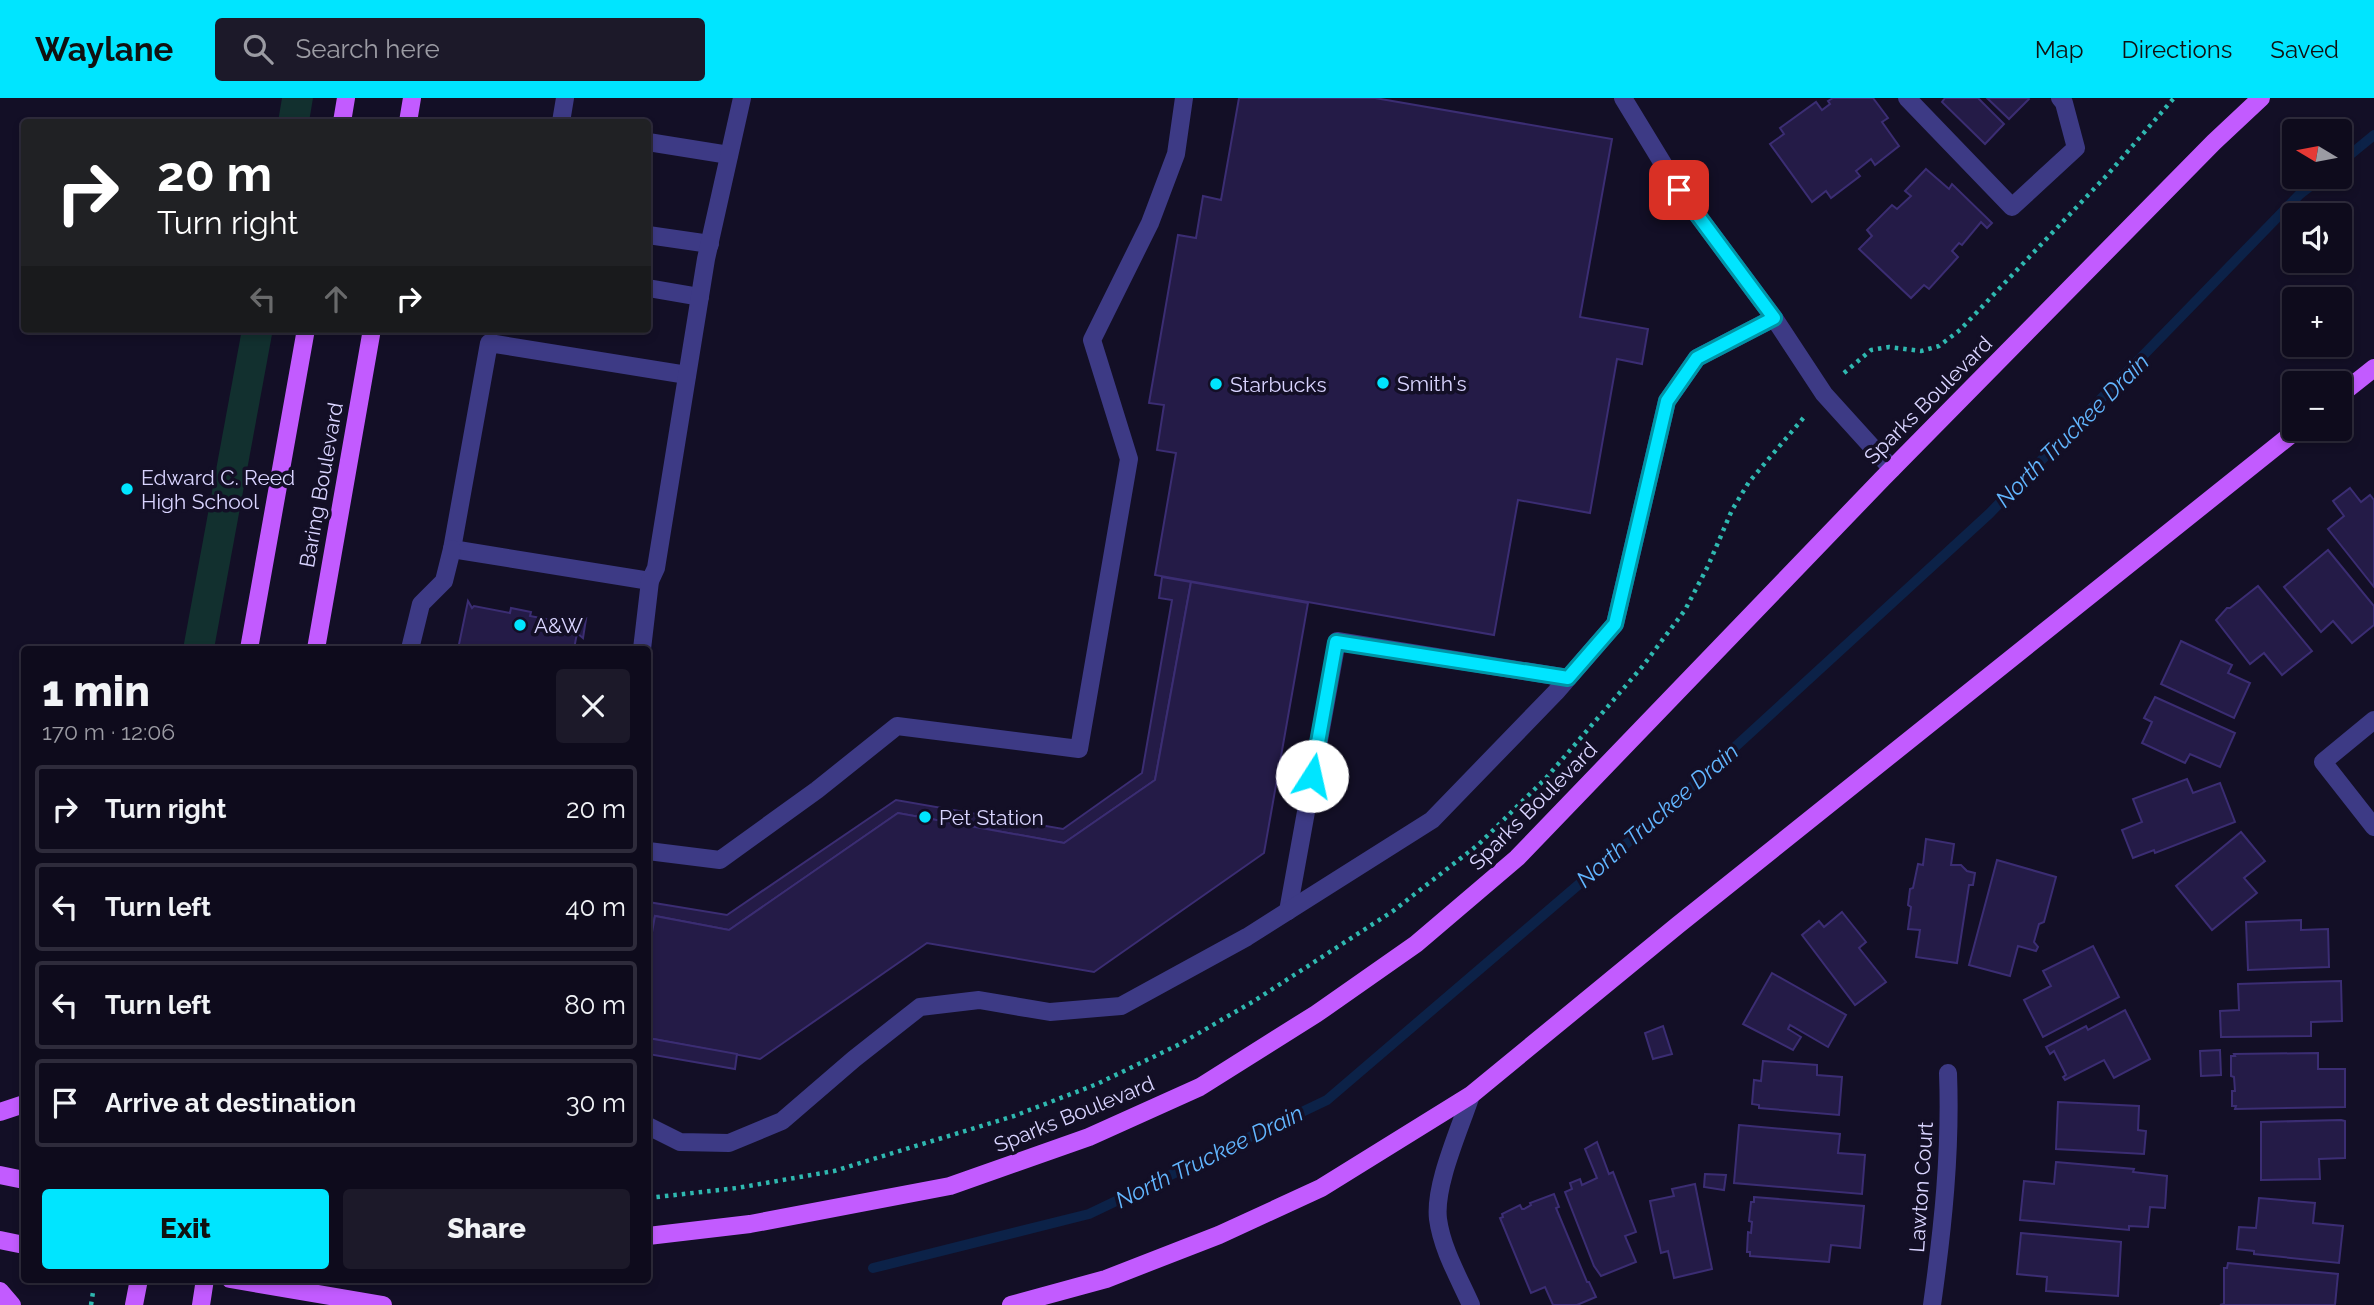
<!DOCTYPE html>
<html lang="en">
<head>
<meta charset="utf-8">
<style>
  body { margin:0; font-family:Raleway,sans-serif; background:#1c1929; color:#f1f3f6; height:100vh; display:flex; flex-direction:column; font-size:26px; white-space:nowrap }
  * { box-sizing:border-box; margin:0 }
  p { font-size:23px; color:#9b9ba3 }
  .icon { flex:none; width:38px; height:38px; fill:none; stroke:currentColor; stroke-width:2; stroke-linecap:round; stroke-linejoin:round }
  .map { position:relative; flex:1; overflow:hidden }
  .details { position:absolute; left:21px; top:548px; width:630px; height:637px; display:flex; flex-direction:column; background:#0e0b1c; border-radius:7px; box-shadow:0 4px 10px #0003,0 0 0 2px #2e2b3b }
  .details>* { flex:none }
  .top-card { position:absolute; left:21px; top:21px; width:630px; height:214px; border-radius:7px; box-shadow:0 4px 10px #0003,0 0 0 2px #2e2b3b; background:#202124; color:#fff; overflow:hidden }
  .needle { width:46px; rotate:280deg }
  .tools { position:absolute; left:2282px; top:21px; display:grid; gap:14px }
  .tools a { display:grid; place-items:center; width:70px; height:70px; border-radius:7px; background:#0e0b1c; box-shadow:0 4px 10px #0003,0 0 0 2px #2e2b3b; font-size:35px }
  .pin { position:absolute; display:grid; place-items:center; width:60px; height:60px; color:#fff; margin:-30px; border-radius:14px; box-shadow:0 4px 10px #0006 }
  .me { position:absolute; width:77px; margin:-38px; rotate:10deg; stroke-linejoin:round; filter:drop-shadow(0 0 5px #0008) }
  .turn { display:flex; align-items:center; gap:24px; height:147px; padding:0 21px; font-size:32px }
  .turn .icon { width:91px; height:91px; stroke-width:2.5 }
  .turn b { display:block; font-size:49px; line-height:60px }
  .lanes { display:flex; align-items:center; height:66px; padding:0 21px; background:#0003; justify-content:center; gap:35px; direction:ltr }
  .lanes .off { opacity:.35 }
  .round { display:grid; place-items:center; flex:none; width:74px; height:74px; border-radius:7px; background:#1c1929 }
  .overview { display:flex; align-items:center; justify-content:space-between; height:119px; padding:0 21px }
  h1 { font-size:42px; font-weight:800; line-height:52px }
  .action { display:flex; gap:14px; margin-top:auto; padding:14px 21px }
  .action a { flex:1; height:80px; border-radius:7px; background:#00e5ff; color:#111; font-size:28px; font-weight:800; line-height:80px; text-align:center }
  .action a+a { background:#1c1929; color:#f1f3f6 }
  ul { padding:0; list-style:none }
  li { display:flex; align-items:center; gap:21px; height:88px; margin:0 14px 10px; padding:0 7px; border:4px solid #2e2b3b; border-radius:7px }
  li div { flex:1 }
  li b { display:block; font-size:26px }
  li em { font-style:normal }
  header { display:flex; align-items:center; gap:42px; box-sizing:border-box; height:98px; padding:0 35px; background:#00e5ff; color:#111 }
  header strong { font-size:33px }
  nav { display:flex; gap:38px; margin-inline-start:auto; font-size:24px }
  .search { width:490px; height:63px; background:#1c1929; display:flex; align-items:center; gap:18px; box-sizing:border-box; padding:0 24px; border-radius:7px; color:#9b9ba3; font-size:26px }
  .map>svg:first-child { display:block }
  .green { fill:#12302f }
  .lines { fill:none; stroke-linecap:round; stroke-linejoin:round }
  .stream { stroke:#0c2248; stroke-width:10 }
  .building { fill:#241b47; stroke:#3b2d73; stroke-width:2 }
  .path { stroke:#2fb8b0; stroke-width:4.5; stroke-dasharray:3.5 5; stroke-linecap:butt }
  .minor { stroke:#3d3a85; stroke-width:18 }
  .major { stroke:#c25bff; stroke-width:18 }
  .route-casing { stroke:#0095a6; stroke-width:18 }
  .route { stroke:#00e5ff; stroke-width:12 }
  .poi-dot { fill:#00e5ff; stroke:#130f26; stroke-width:2.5 }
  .labels { text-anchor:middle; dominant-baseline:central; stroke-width:7; stroke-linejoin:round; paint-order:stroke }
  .poi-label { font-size:21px; fill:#d9d4ff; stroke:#130f26; text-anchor:start }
  .street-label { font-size:21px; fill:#d9d4ff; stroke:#130f26 }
  .water-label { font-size:23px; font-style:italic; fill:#62b6ff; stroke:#130f26 }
</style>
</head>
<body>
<header>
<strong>Waylane</strong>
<div class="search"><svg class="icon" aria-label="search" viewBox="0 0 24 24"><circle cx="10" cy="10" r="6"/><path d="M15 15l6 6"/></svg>Search here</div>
<nav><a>Map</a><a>Directions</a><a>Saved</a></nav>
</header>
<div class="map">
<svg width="2374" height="1207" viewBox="0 0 2374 1207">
  <rect width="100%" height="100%" fill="#130f26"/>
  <g class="green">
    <path d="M282,0H313L309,24H278Z"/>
    <path d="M242,231H273L214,551H183Z"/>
  </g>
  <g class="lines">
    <g class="stream">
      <path d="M2340,65L2374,37"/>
      <path d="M873,1170L1089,1116L1327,1002L1675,704L1989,416L2300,96L2322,79"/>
    </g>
  </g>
  <g class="building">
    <path d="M1239,0H1375L1612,41L1580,219L1648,231L1642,266L1617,261L1590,415L1518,402L1494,537L1155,477L1176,355L1157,352L1164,307L1149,305L1178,137L1196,140L1203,98L1221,102Z"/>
    <path d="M1833,0H1873L1888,20L1882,24L1899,48L1875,67L1871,61L1856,73L1860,78L1831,100L1826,93L1812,104L1770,46L1784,36L1780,30L1816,4L1822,12L1830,6L1828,3Z"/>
    <path d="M1945,0H1978L2004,26L1985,46L1942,4Z"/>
    <path d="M1987,0H2028L2029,1L2009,21Z"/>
    <path d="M1926,71L1949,91L1952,86L1992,125L1987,130L1981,124L1962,147L1959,145L1952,153L1958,159L1929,191L1924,187L1911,200L1859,151L1872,138L1867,132L1892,107L1897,111L1911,98L1905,93Z"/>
    <path d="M2350,390L2361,404L2370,397L2374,402V489L2328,431L2344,418L2333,403Z"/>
    <path d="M2328,452L2374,508V527L2352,545L2333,523L2321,534L2284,489Z"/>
    <path d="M1162,479L1191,484L1155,682L1064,745L898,715L729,832L655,818L648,856V804L727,817L896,702L1063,731L1142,675L1172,502L1159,500Z"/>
    <path d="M1191,484L1308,505L1264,755L1094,874L927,845L760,961L648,940V856L655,818L729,832L898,715L1064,745L1155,682Z"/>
    <path d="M2258,488L2312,553L2282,577L2264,555L2250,566L2216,522L2227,510H2230Z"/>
    <path d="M468,503L472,510L474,508L510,515L511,510L531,514L530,518L577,527L586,521L583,540L577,535L574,551H458Z"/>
    <path d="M2181,543L2232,567L2228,575L2250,585L2234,620L2161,586Z"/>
    <path d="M2155,599L2235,635L2220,669L2190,656L2185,665L2142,645L2152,624L2144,620Z"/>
    <path d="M2187,681L2193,695L2220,685L2235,724L2155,755L2154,752L2133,760L2122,732L2142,724L2133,701Z"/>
    <path d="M2241,734L2265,763L2244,780L2257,795L2212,832L2176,788Z"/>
    <path d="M1926,741L1954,746L1951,767H1961L1967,773L1975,775L1973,787H1969L1957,865L1916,859L1920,832L1908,831L1911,809L1908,807L1910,791L1913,790L1918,766L1923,767Z"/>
    <path d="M1997,762L2056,779L2044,824L2039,826L2034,844L2038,849L2036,853L2018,848L2010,878L1969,867Z"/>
    <path d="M1842,814L1866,844L1859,850L1886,884L1855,907L1802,837L1819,823L1824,829Z"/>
    <path d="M2301,822V832L2328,831L2329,869L2248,872L2246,824Z"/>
    <path d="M2093,848L2119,899L2043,939L2024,902L2051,888L2043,873Z"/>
    <path d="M1772,875L1846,917L1828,949L1790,927L1788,931L1801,939L1793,952L1743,926Z"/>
    <path d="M2341,883L2342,923L2311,924V938L2221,939L2220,913L2239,912L2238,886Z"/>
    <path d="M2125,912L2150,961L2114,980L2104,962L2065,982L2063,979L2066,977L2054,953L2050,956L2046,949L2086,928L2088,932Z"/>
    <path d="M1663,928L1672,956L1653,961L1645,935Z"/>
    <path d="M648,940L737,956L735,971L648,956Z"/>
    <path d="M2220,952L2221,977L2201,978L2200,953Z"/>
    <path d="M2318,955V971H2345V1009L2235,1011L2236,1008H2232V993H2235L2234,979L2231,978V958H2235L2234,956Z"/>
    <path d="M1763,963L1817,967V977L1842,979L1839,1017L1759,1010V1007L1752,1006L1754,982L1761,983Z"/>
    <path d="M2058,1004L2139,1008L2138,1032L2146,1033L2144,1056L2056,1051Z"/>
    <path d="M2341,1022L2345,1023V1060L2319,1061L2320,1081L2261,1082V1024Z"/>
    <path d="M1739,1027L1840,1036L1838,1055L1865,1057L1862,1096L1734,1085Z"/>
    <path d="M1597,1044L1609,1076L1613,1074L1636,1134L1625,1138L1636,1164L1601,1178L1594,1168L1565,1094L1572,1091L1570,1085L1580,1081L1582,1087L1597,1080L1585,1051Z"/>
    <path d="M2056,1064L2134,1071L2133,1074L2167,1078L2165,1110L2150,1109L2148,1129L2129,1128V1132L2020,1122L2024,1083L2054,1086Z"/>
    <path d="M1705,1076L1726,1077L1724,1092L1704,1089Z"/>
    <path d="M1695,1086L1712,1171L1674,1180L1668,1153L1661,1155L1650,1103L1674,1098L1672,1091Z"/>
    <path d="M1554,1096L1559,1109L1556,1110L1587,1184H1589L1596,1199L1577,1207H1553L1545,1189L1531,1195L1500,1120L1503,1119L1502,1116L1520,1107L1522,1111H1524L1531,1107L1530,1105Z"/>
    <path d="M1754,1099L1864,1108L1860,1150L1831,1147L1829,1164L1750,1158V1154H1747L1748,1134L1751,1135L1752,1124L1749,1123L1751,1104H1754Z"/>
    <path d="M2259,1100L2315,1105L2313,1125L2343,1128L2339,1165L2254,1156V1153L2237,1151L2239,1129L2256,1130Z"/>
    <path d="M2021,1135L2121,1144L2118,1198L2046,1193L2047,1179L2017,1176Z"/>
    <path d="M2228,1165L2338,1176L2335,1207H2220L2224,1206V1170H2227Z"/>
  </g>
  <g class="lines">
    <g class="path">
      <path d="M1844,275L1871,252L1889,249L1921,253L1939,248L1960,232L2109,75L2174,0"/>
      <path d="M648,1100L737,1090L834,1073L1014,1018L1097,986L1180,946L1254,903L1393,813L1479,746L1546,680L1642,569L1685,512L1708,468L1732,412L1749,384L1805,318"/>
      <path d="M91,1207L93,1194"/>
    </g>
    <g class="minor">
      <path d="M1623,0L1679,92L1774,220L1824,296L1892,371"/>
      <path d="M1907,0L2012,109L2076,50L2064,5L2060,0"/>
      <path d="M561,24L565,0"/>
      <path d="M648,44L729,57"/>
      <path d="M648,137L710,146"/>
      <path d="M648,190L700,199"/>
      <path d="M650,483L452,451L489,245L687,277"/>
      <path d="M410,551L421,506L444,483L452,451"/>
      <path d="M642,551L650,483L656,470L706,161L742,0"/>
      <path d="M2374,622L2323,664L2374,729"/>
      <path d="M648,753L720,762L817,692L897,628L1079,651L1129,361L1092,242L1150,125L1176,56L1184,0"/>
      <path d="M1288,813L1337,543L1568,580"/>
      <path d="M1471,997C1460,1031 1434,1087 1438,1121C1442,1151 1459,1180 1471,1207"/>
      <path d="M648,1028L680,1044L729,1045L782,1023L854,961L920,909L979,902L1050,914L1121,908L1247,839L1432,722L1556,594L1615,526L1667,303L1697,260L1774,220"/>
      <path d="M1932,1207C1943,1129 1951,1053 1948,975"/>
    </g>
    <g class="major">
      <path d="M342,24L346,0"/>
      <path d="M408,24L412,0"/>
      <path d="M2340,297L2374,270"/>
      <path d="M249,551L306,231"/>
      <path d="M316,551L372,231"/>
      <path d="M0,1014L24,1006"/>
      <path d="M0,1077L24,1082"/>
      <path d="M648,1138L750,1126L950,1088L1089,1039L1200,989L1316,916L1416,846L1517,760L1882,381L2214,44L2261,0"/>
      <path d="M0,1142L24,1147"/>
      <path d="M230,1181L383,1207"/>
      <path d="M0,1193L12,1207"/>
      <path d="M134,1207L139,1181"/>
      <path d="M201,1207L205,1181"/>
      <path d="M1011,1207L1106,1181L1219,1137L1321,1090L1471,997L1678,827L2298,331"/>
    </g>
  </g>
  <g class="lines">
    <g class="route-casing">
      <path id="route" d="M1312,678L1336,544L1568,580L1615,526L1667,303L1697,260L1774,220L1679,92"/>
    </g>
    <use href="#route" class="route"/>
  </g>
  <g class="poi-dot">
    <circle cx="1383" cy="285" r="7"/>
    <circle cx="1216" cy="286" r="7"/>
    <circle cx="127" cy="391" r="7"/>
    <circle cx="520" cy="527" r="7"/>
    <circle cx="925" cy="719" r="7"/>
  </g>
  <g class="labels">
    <g class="poi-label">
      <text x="1397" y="285">Smith's</text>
      <text x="1230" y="286">Starbucks</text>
      <text x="141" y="379">Edward C. Reed<tspan x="141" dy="24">High School</tspan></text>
      <text x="534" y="527">A&amp;W</text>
      <text x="939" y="719">Pet Station</text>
    </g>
    <g class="street-label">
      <text transform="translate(1928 302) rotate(-45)">Sparks Boulevard</text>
      <text transform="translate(321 387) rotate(-80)">Baring Boulevard</text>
      <text transform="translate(1533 708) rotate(-45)">Sparks Boulevard</text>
      <text transform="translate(1074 1016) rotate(-22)">Sparks Boulevard</text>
      <text transform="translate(1921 1089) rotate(-86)">Lawton Court</text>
    </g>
    <g class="water-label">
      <text transform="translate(2072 332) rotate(-45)">North Truckee Drain</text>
      <text transform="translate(1657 717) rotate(-41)">North Truckee Drain</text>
      <text transform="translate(1209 1058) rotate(-26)">North Truckee Drain</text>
    </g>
  </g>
</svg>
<div class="tools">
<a><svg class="needle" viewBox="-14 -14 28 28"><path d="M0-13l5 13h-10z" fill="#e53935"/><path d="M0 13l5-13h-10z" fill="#9b9ba3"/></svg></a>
<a><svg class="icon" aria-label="sound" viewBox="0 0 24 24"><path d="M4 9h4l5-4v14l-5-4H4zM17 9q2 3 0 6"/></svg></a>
<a>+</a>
<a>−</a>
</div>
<div class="pin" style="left:1679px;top:92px;background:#d93025"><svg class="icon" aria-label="arrive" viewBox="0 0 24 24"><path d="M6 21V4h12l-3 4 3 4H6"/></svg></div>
<svg class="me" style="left:1312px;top:678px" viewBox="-20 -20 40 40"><circle r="19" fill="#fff"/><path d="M0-13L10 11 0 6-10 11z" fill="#00e5ff"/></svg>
<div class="top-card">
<div class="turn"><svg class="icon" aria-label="right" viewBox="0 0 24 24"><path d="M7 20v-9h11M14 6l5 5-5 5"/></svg><div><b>20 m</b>Turn right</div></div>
<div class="lanes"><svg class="icon off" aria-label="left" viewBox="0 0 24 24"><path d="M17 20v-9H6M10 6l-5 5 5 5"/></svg><svg class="icon off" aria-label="ahead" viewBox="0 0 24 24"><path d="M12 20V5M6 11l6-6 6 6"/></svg><svg class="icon" aria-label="right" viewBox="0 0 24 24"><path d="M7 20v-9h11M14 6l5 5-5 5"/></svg></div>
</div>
<section class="details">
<div class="overview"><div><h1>1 min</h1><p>170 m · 12:06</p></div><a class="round"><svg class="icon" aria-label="close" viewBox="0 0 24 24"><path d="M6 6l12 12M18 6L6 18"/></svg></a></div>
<ul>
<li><svg class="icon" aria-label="right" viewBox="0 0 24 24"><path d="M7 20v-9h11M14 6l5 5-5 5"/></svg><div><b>Turn right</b></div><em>20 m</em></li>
<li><svg class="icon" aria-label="left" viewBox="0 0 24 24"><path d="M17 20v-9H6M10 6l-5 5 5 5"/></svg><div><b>Turn left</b></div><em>40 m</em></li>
<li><svg class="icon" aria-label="left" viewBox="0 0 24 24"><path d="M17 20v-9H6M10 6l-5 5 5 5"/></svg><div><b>Turn left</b></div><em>80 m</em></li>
<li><svg class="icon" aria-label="arrive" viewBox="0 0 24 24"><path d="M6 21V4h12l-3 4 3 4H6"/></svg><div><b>Arrive at destination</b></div><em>30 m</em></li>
</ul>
<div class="action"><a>Exit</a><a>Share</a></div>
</section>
</div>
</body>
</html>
